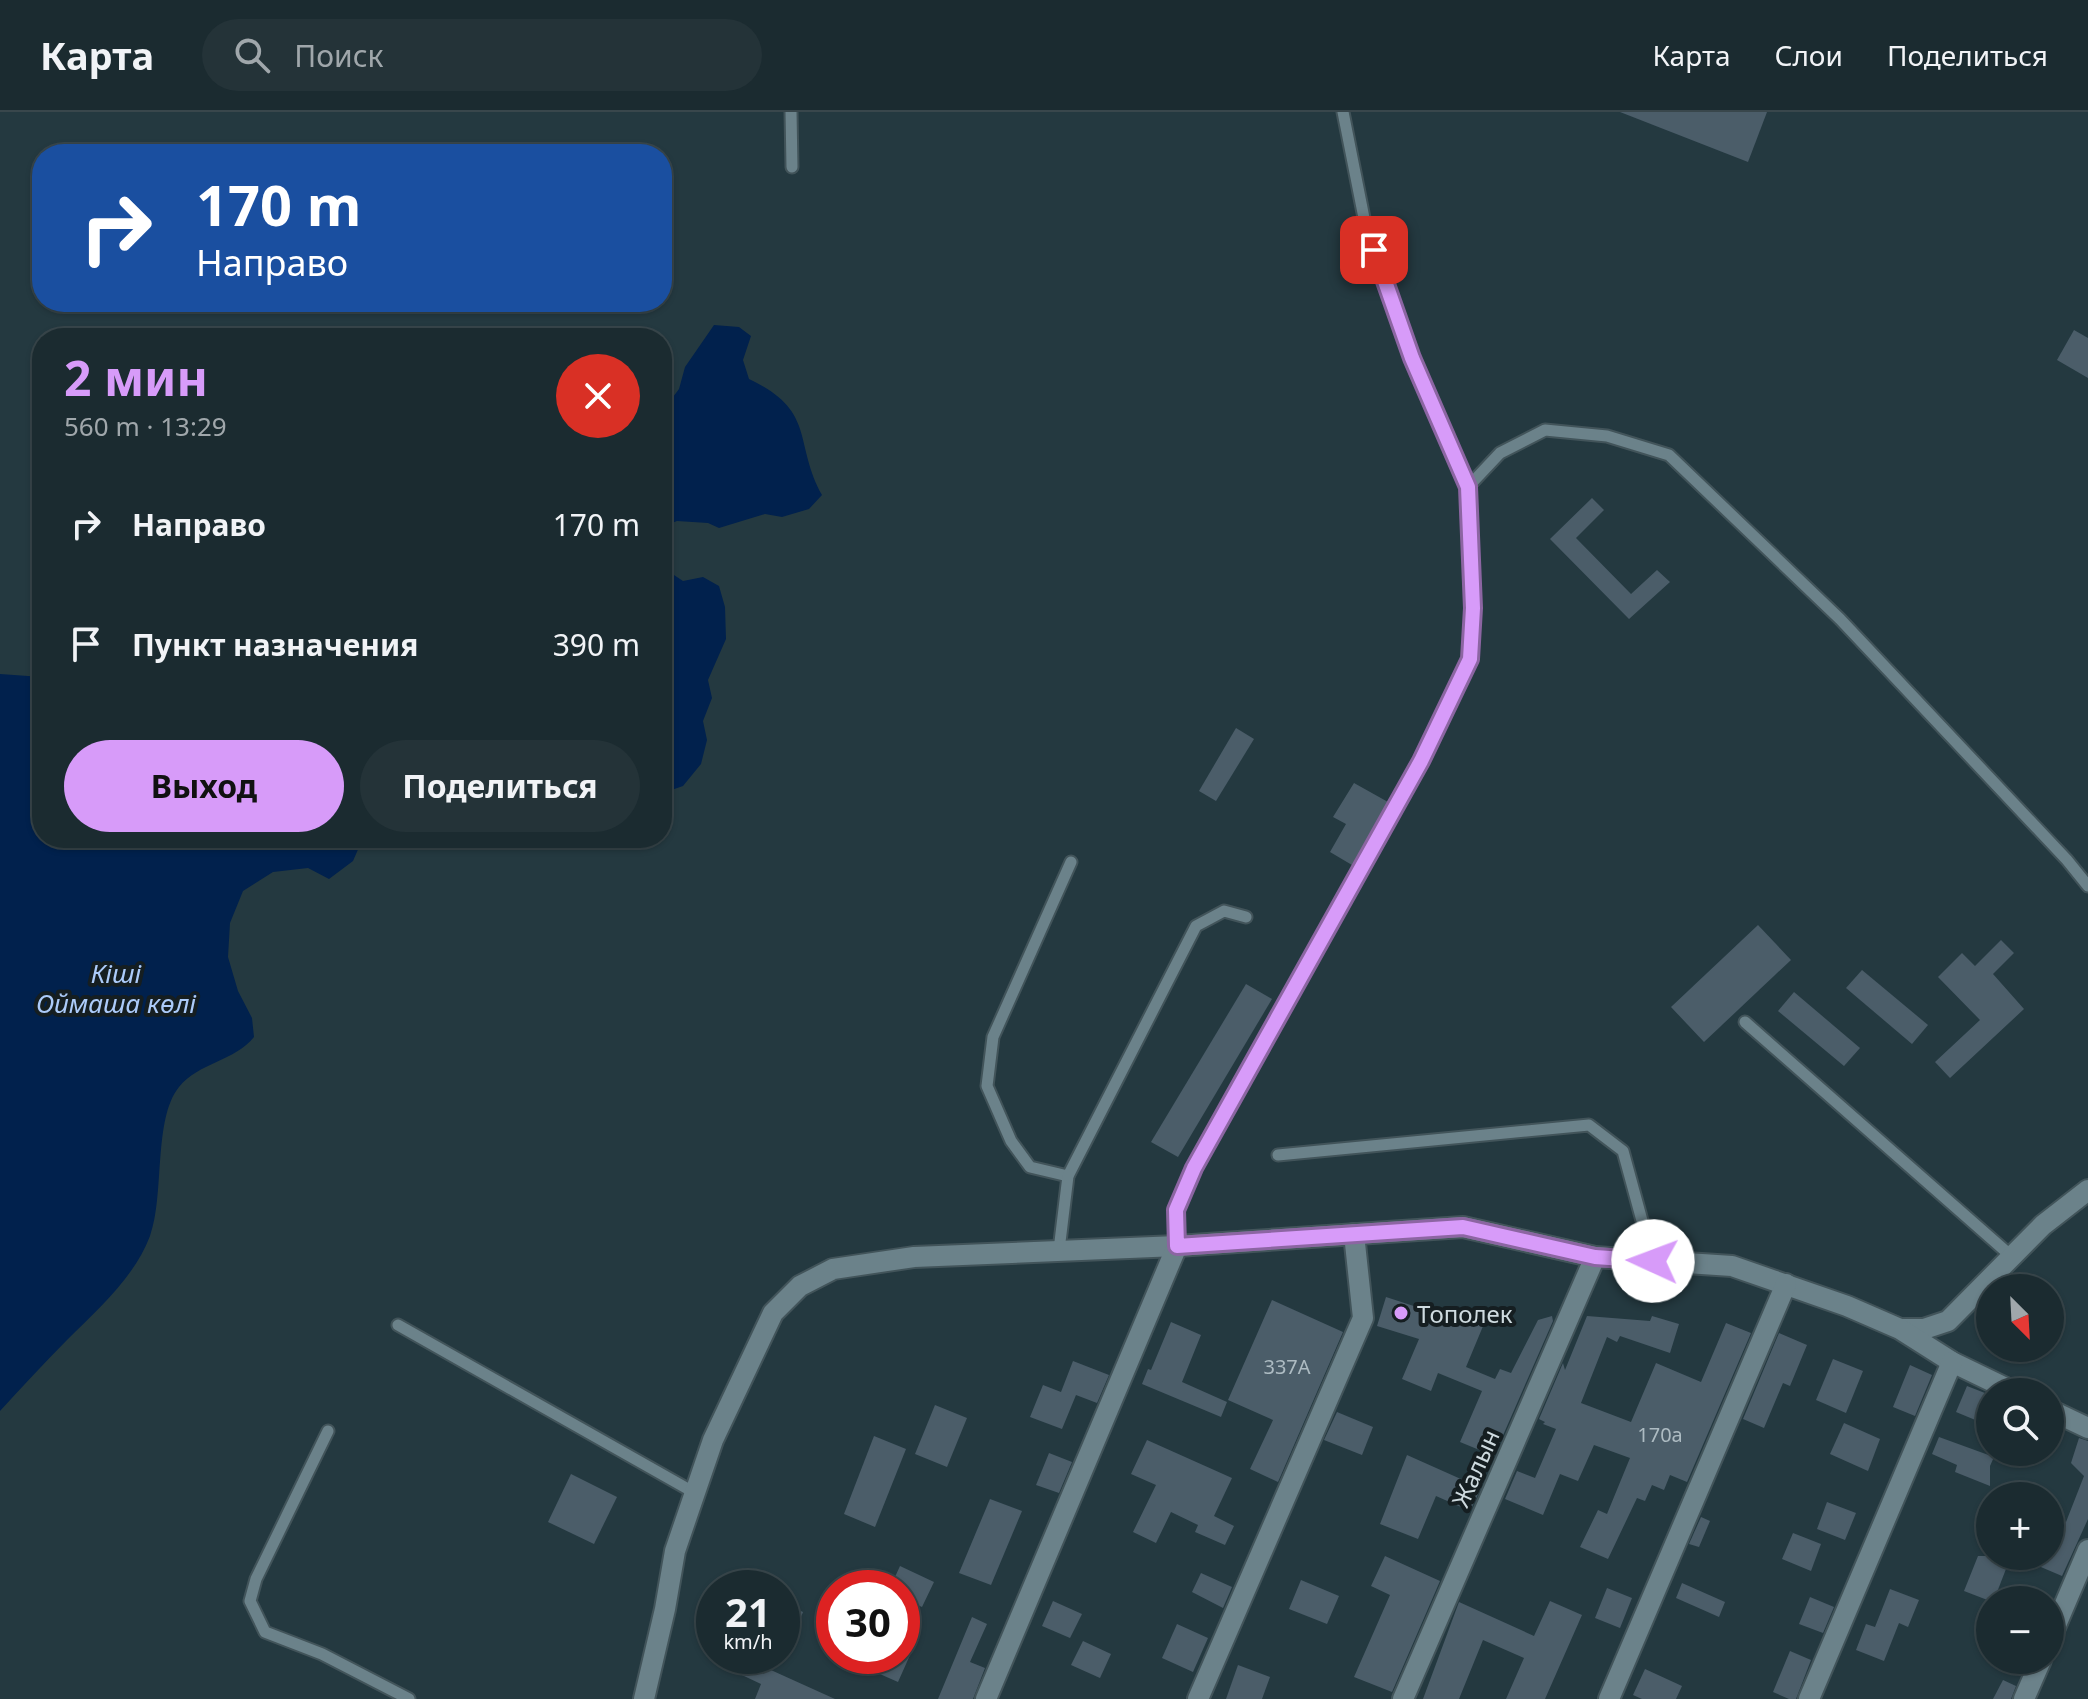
<!DOCTYPE html>
<html lang="ru">
<head>
<meta charset="utf-8">
<style>
  body { margin:0; font-family:"Noto Sans",sans-serif; background:#243338; color:#f1f3f6; height:100vh; display:flex; flex-direction:column; font-size:30px; white-space:nowrap }
  * { box-sizing:border-box; margin:0 }
  p { font-size:26px; color:#a0a7ab }
  .icon { flex:none; width:44px; height:44px; fill:none; stroke:currentColor; stroke-width:2; stroke-linecap:round; stroke-linejoin:round }
  .map { position:relative; flex:1; overflow:hidden }
  .panel { position:absolute; left:32px; top:216px; width:640px; height:520px; display:flex; flex-direction:column; background:#1b2b30; border-radius:32px; box-shadow:0 2px 6px #0004,0 0 0 2px #39474c }
  .panel>* { flex:none }
  .banner { position:absolute; left:32px; top:32px; width:640px; height:168px; border-radius:32px; box-shadow:0 2px 6px #0004,0 0 0 2px #39474c; background:#1a4fa0; color:#fff; overflow:hidden }
  .needle { width:52px; rotate:156deg }
  .fabs { position:absolute; left:1976px; top:1162px; display:grid; gap:16px }
  .fabs a { display:grid; place-items:center; width:88px; height:88px; border-radius:50%; background:#1b2b30; box-shadow:0 2px 6px #0004,0 0 0 2px #39474c; font-size:40px }
  .speed { position:absolute; left:696px; top:1458px; display:flex; gap:16px; font-size:40px; font-weight:700; text-align:center }
  .speed>* { display:grid; place-content:center; width:104px; height:104px; border-radius:50%; background:#1b2b30; box-shadow:0 2px 6px #0004,0 0 0 2px #39474c; line-height:1 }
  .speed small { font-size:20px; font-weight:400 }
  .speed .limit { border:12px solid #d22; background:#fff; color:#111 }
  .pin { position:absolute; display:grid; place-items:center; width:68px; height:68px; color:#fff; margin:-34px; border-radius:16px; box-shadow:0 4px 12px #0006 }
  .me { position:absolute; width:88px; margin:-44px; rotate:272deg; stroke-linejoin:round; filter:drop-shadow(0 0 6px #0008) }
  .turn { display:flex; align-items:center; gap:28px; height:168px; padding:0 32px; font-size:36px }
  .turn .icon { width:104px; height:104px; stroke-width:2.5 }
  .turn b { display:block; font-size:56px; line-height:68px }
  .round { display:grid; place-items:center; flex:none; width:84px; height:84px; border-radius:42px; background:#243338 }
  .summary { display:flex; align-items:center; justify-content:space-between; height:136px; padding:0 32px }
  h1 { font-size:48px; font-weight:700; line-height:60px; color:#d79bf9 }
  .button { display:flex; gap:16px; margin-top:auto; padding:16px 32px }
  .button a { flex:1; height:92px; border-radius:48px; background:#d79bf9; color:#111; font-size:32px; font-weight:700; line-height:92px; text-align:center }
  .button a+a { background:#243338; color:#f1f3f6 }
  ul { padding:0; list-style:none }
  li { display:flex; align-items:center; gap:24px; height:120px; padding:0 32px }
  li div { flex:1 }
  li b { display:block; font-size:30px }
  li em { font-style:normal }
  header { display:flex; align-items:center; gap:48px; box-sizing:border-box; height:112px; padding:0 40px; background:#1b2b30; border-bottom:2px solid #39474c }
  header strong { font-size:38px }
  nav { display:flex; gap:44px; margin-inline-start:auto; font-size:28px }
  .search { width:560px; height:72px; background:#243338; display:flex; align-items:center; gap:20px; box-sizing:border-box; padding:0 28px; border-radius:44px; color:#a0a7ab; font-size:30px }
  .map>svg:first-child { display:block }
  .water { fill:#01214d }
  .building { fill:#4b5d69 }
  .lines { fill:none; stroke-linecap:round; stroke-linejoin:round }
  .lane-casing { stroke:#42545a; stroke-width:15 }
  .street-casing { stroke:#42545a; stroke-width:24 }
  .lane { stroke:#6b828a; stroke-width:11 }
  .street { stroke:#6b828a; stroke-width:20 }
  .route-casing { stroke:#8c65a2; stroke-width:20 }
  .route { stroke:#d79bf9; stroke-width:14 }
  .poi-dot { fill:#d79bf9; stroke:#151e21; stroke-width:3 }
  .labels { text-anchor:middle; dominant-baseline:central; stroke-width:8; stroke-linejoin:round; paint-order:stroke }
  .number-label { font-size:20px; fill:#adbbc2 }
  .poi-label { font-size:24px; fill:#cedadf; stroke:#151e21; text-anchor:start }
  .street-label { font-size:24px; fill:#cedadf; stroke:#151e21 }
  .water-label { font-size:26px; font-style:italic; fill:#accbf9; stroke:#151e21 }
</style>
</head>
<body>
<header>
<strong>Карта</strong>
<div class="search"><svg class="icon" aria-label="search" viewBox="0 0 24 24"><circle cx="10" cy="10" r="6"/><path d="M15 15l6 6"/></svg>Поиск</div>
<nav><a>Карта</a><a>Слои</a><a>Поделиться</a></nav>
</header>
<div class="map">
<svg width="2088" height="1587" viewBox="0 0 2088 1587">
  <rect width="100%" height="100%" fill="#243940"/>
  <g class="water">
    <path d="M714,213L739,215L751,224L743,248L749,267C817,299 793,330 822,383L809,397L782,405L765,402L719,416L708,411L677,409L662,415V288L670,289L679,277L685,255Z"/>
    <path d="M662,455L683,469L703,465L719,474L725,495L726,527L708,568L712,586L703,609L707,628L701,652L683,674L663,681Z"/>
    <path d="M0,562L42,565V726H363L353,749L329,767L308,756L273,760L243,779L230,811L228,845L238,879L252,906L254,925C235,949 198,951 179,975C153,1007 165,1083 150,1124C134,1166 98,1197 67,1228C44,1251 22,1275 0,1299Z"/>
  </g>
  <g class="building">
    <path d="M1620,0H1767L1748,50Z"/>
    <path d="M2074,218L2088,226V266L2057,248Z"/>
    <path d="M1592,386L1604,398L1576,426L1631,482L1657,458L1670,470L1629,507L1550,427Z"/>
    <path d="M1236,616L1254,627L1216,689L1199,679Z"/>
    <path d="M1354,671L1388,690L1352,753L1330,740L1346,712L1333,705Z"/>
    <path d="M1758,813L1791,848L1704,930L1671,895Z"/>
    <path d="M2001,828L2014,841L1993,862L2024,897L1950,966L1935,950L1980,908L1938,865L1962,841L1975,854Z"/>
    <path d="M1862,858L1928,913L1912,932L1846,876Z"/>
    <path d="M1246,872L1272,887L1178,1045L1151,1030Z"/>
    <path d="M1794,880L1860,936L1844,954L1778,899Z"/>
    <path d="M1386,1185L1466,1211L1470,1200L1486,1207L1466,1255L1495,1267L1500,1257L1511,1261L1538,1208L1552,1204L1553,1209L1494,1344L1460,1330L1482,1279L1438,1261L1431,1279L1402,1267L1419,1227L1377,1214Z"/>
    <path d="M1272,1188L1343,1220L1278,1370L1250,1357L1273,1308L1228,1288Z"/>
    <path d="M1587,1204L1650,1209L1652,1204L1679,1212L1670,1241L1620,1224L1617,1230L1607,1225L1581,1291L1631,1310L1656,1251L1701,1270L1726,1211L1751,1221L1687,1370L1670,1363L1664,1378L1652,1373L1645,1389L1637,1386L1608,1447L1580,1435L1598,1398L1607,1402L1630,1346L1594,1333L1578,1369L1560,1362L1543,1403L1505,1387L1517,1359L1535,1366L1556,1317L1543,1312L1545,1310L1539,1307L1563,1251L1565,1258Z"/>
    <path d="M1171,1210L1201,1223L1182,1270L1227,1290L1221,1305L1142,1272L1148,1257L1151,1258Z"/>
    <path d="M1779,1221L1807,1233L1790,1274L1783,1271L1764,1316L1743,1307Z"/>
    <path d="M1833,1247L1863,1259L1846,1301L1816,1288Z"/>
    <path d="M1073,1249L1109,1263L1097,1291L1076,1283L1062,1317L1030,1305L1043,1273L1061,1280Z"/>
    <path d="M1910,1253L1932,1263L1915,1304L1893,1295Z"/>
    <path d="M1967,1274L1990,1283V1298L1985,1312L1956,1300Z"/>
    <path d="M935,1293L967,1306L947,1355L915,1342Z"/>
    <path d="M1337,1300L1373,1315L1362,1343L1324,1328Z"/>
    <path d="M1844,1311L1880,1327L1868,1359L1830,1342Z"/>
    <path d="M874,1324L906,1337L875,1415L844,1402Z"/>
    <path d="M1939,1325L1994,1345L1990,1354V1374L1955,1360L1957,1353L1932,1342Z"/>
    <path d="M2079,1326L2088,1329V1407L2062,1464L2015,1444H2050V1400L2066,1410L2084,1364L2071,1351Z"/>
    <path d="M1147,1328L1232,1366L1214,1404L1234,1414L1225,1433L1195,1420L1198,1413L1171,1400L1156,1431L1133,1420L1156,1373L1131,1362Z"/>
    <path d="M1049,1341L1072,1350L1059,1381L1036,1373Z"/>
    <path d="M1407,1343L1481,1376L1470,1399L1436,1384L1418,1427L1380,1412Z"/>
    <path d="M571,1362L617,1385L594,1432L548,1410Z"/>
    <path d="M990,1387L1022,1399L991,1473L959,1461Z"/>
    <path d="M1827,1390L1856,1401L1845,1428L1817,1417Z"/>
    <path d="M1701,1405L1710,1409L1699,1435L1689,1432Z"/>
    <path d="M1793,1421L1821,1432L1811,1459L1782,1447Z"/>
    <path d="M1385,1444L1440,1469L1392,1580L1354,1565L1390,1483L1371,1474Z"/>
    <path d="M1978,1444H2011L1994,1488L1990,1489L1964,1479Z"/>
    <path d="M900,1454L934,1470L922,1495L902,1486V1476H890Z"/>
    <path d="M1201,1461L1232,1475L1223,1496L1192,1480Z"/>
    <path d="M1301,1468L1339,1484L1327,1512L1289,1497Z"/>
    <path d="M1682,1471L1725,1490L1719,1505L1676,1486Z"/>
    <path d="M1607,1476L1632,1486L1620,1516L1595,1506Z"/>
    <path d="M1890,1477L1919,1488L1908,1515L1899,1511L1884,1549L1856,1538L1866,1512L1875,1515Z"/>
    <path d="M1810,1485L1834,1495L1823,1521L1799,1512Z"/>
    <path d="M1053,1489L1082,1502L1070,1526L1042,1514Z"/>
    <path d="M1550,1489L1582,1503L1545,1587H1506L1524,1546L1483,1528L1459,1587H1423L1459,1490L1534,1524Z"/>
    <path d="M782,1491L803,1500L783,1550H782Z"/>
    <path d="M972,1505L987,1512L970,1550L985,1556L973,1587H938Z"/>
    <path d="M1177,1512L1208,1526L1193,1560L1162,1546Z"/>
    <path d="M902,1516L919,1523L898,1570L873,1559L879,1544H902Z"/>
    <path d="M1083,1529L1111,1542L1100,1566L1071,1553Z"/>
    <path d="M1790,1539L1811,1548L1796,1587H1789L1773,1580Z"/>
    <path d="M732,1544H740L835,1587H755L761,1572L727,1556Z"/>
    <path d="M1238,1553L1270,1565L1262,1587H1226Z"/>
    <path d="M1645,1557L1682,1574L1676,1587H1642L1633,1583Z"/>
    <path d="M2003,1568L2016,1574L2011,1587H1993Z"/>
  </g>
  <g class="lines">
    <g class="lane-casing">
      <g id="lane">
        <path d="M791,0L792,55"/>
        <path d="M1343,0L1365,111L1412,246L1468,375"/>
        <path d="M1745,910L2010,1143"/>
        <path d="M1278,1043L1589,1013L1623,1039L1653,1149"/>
        <path d="M1068,1064L1030,1055L1011,1029L987,974L993,925L1071,750"/>
        <path d="M1177,1134L1176,1098L1194,1056L1421,649L1470,547L1473,496L1468,375L1500,341L1545,318L1607,324L1669,343L1840,507L2067,748L2088,774"/>
        <path d="M1059,1138L1068,1064L1196,814L1224,799L1246,805"/>
        <path d="M398,1213L695,1381"/>
        <path d="M328,1319L256,1467L250,1489L265,1520L322,1542L409,1587"/>
      </g>
    </g>
    <g class="street-casing">
      <g id="street">
        <path d="M1902,1217H1924L1948,1209L2043,1113L2088,1078"/>
        <path d="M2050,1298L2088,1316"/>
        <path d="M2050,1527L2088,1438"/>
        <path d="M644,1587L665,1497L675,1439L713,1328L773,1201L800,1174L833,1157L914,1145L1177,1134L1463,1115L1595,1145L1732,1154L1847,1194L1900,1217L1952,1250L2014,1280"/>
        <path d="M986,1587L1177,1134"/>
        <path d="M1198,1587L1363,1206L1354,1122"/>
        <path d="M1403,1587L1595,1145"/>
        <path d="M1609,1587L1786,1172"/>
        <path d="M1809,1587L1952,1250"/>
        <path d="M2024,1587L2041,1548"/>
      </g>
    </g>
    <use href="#lane" class="lane"/>
    <use href="#street" class="street"/>
  </g>
  <g class="lines">
    <g class="route-casing">
      <path id="route" d="M1374,138L1412,246L1468,375L1473,496L1470,547L1421,649L1194,1056L1176,1098L1177,1134L1463,1115L1595,1145L1653,1149"/>
    </g>
    <use href="#route" class="route"/>
  </g>
  <circle class="poi-dot" cx="1401" cy="1201" r="8"/>
  <g class="labels">
    <g class="number-label">
      <text x="1287" y="1254">337А</text>
      <text x="1660" y="1322">170а</text>
    </g>
    <g class="poi-label">
      <text x="1417" y="1201">Тополек</text>
    </g>
    <g class="street-label">
      <text transform="translate(1475 1356) rotate(-66)">Жалын</text>
    </g>
    <g class="water-label">
      <text x="116" y="861">Кіші<tspan x="116" dy="30">Оймаша көлi</tspan></text>
    </g>
  </g>
</svg>
<div class="fabs">
<a><svg class="needle" viewBox="-14 -14 28 28"><path d="M0-13l5 13h-10z" fill="#e53935"/><path d="M0 13l5-13h-10z" fill="#a0a7ab"/></svg></a>
<a><svg class="icon" aria-label="search" viewBox="0 0 24 24"><circle cx="10" cy="10" r="6"/><path d="M15 15l6 6"/></svg></a>
<a>+</a>
<a>−</a>
</div>
<div class="speed"><div>21<small>km/h</small></div><div class="limit">30</div></div>
<div class="pin" style="left:1374px;top:138px;background:#d93025"><svg class="icon" aria-label="arrive" viewBox="0 0 24 24"><path d="M6 21V4h12l-3 4 3 4H6"/></svg></div>
<svg class="me" style="left:1653px;top:1149px" viewBox="-20 -20 40 40"><circle r="19" fill="#fff"/><path d="M0-13L10 11 0 6-10 11z" fill="#d79bf9"/></svg>
<div class="banner">
<div class="turn"><svg class="icon" aria-label="right" viewBox="0 0 24 24"><path d="M7 20v-9h11M14 6l5 5-5 5"/></svg><div><b>170 m</b>Направо</div></div>
</div>
<section class="panel">
<div class="summary"><div><h1>2 мин</h1><p>560 m · 13:29</p></div><a class="round" style="background:#d93025;color:#fff"><svg class="icon" aria-label="close" viewBox="0 0 24 24"><path d="M6 6l12 12M18 6L6 18"/></svg></a></div>
<ul>
<li><svg class="icon" aria-label="right" viewBox="0 0 24 24"><path d="M7 20v-9h11M14 6l5 5-5 5"/></svg><div><b>Направо</b></div><em>170 m</em></li>
<li><svg class="icon" aria-label="arrive" viewBox="0 0 24 24"><path d="M6 21V4h12l-3 4 3 4H6"/></svg><div><b>Пункт назначения</b></div><em>390 m</em></li>
</ul>
<div class="button"><a>Выход</a><a>Поделиться</a></div>
</section>
</div>
</body>
</html>
